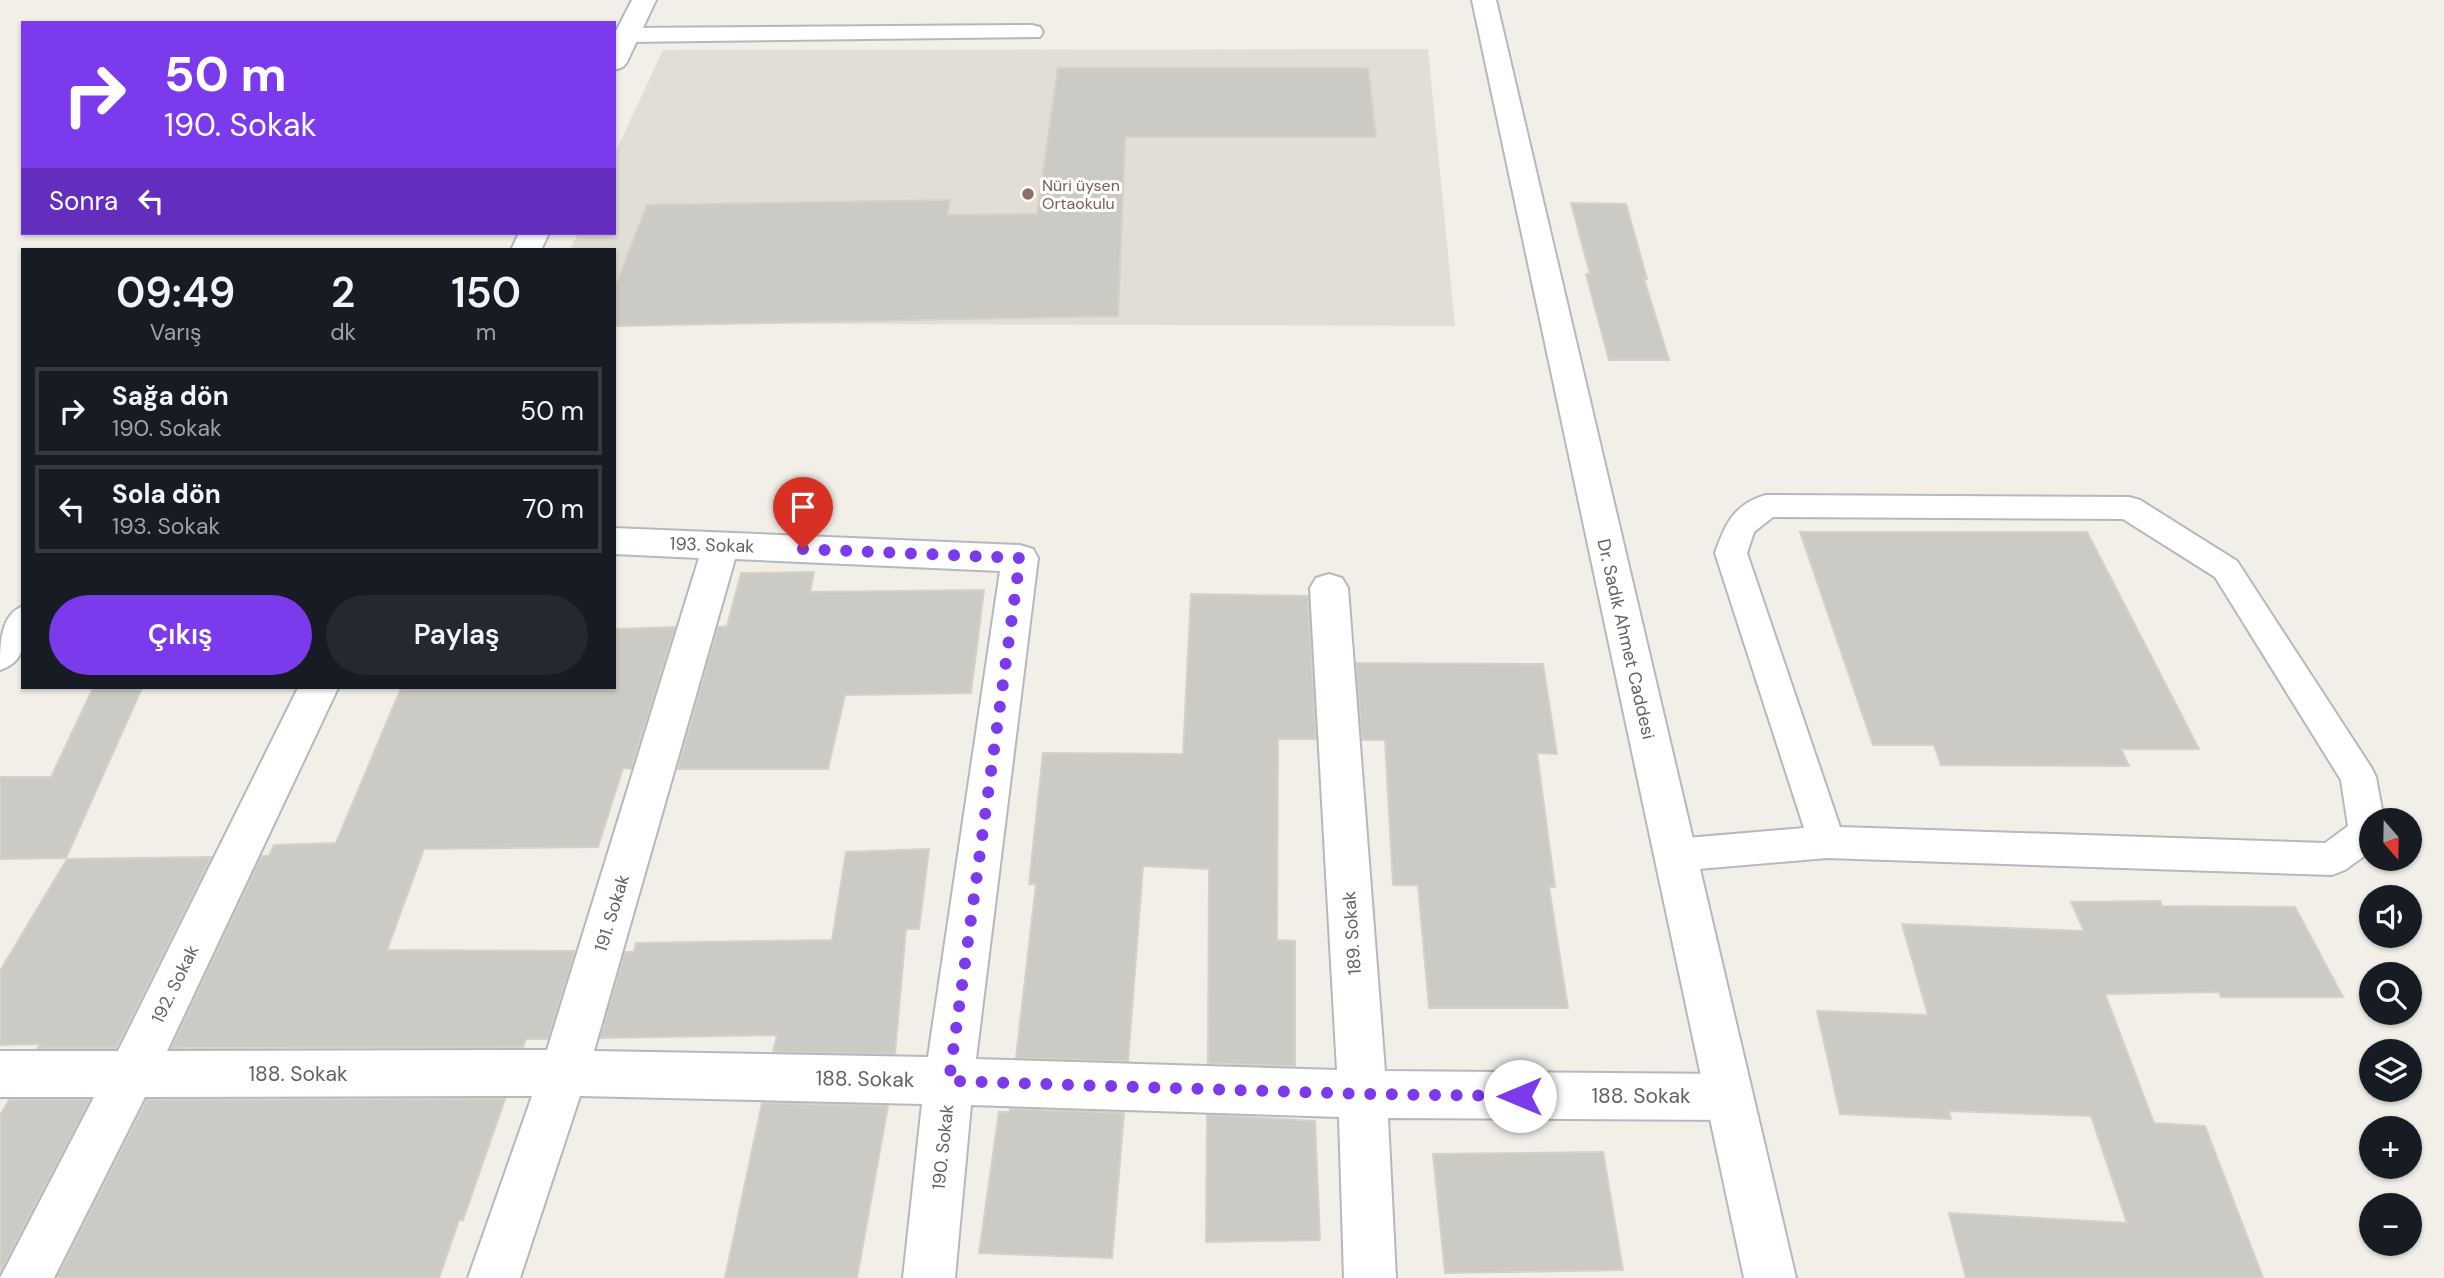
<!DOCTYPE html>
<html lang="tr">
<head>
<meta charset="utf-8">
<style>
  body { margin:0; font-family:"DM Sans",sans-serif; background:#242831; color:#f1f3f6; height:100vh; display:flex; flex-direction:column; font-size:26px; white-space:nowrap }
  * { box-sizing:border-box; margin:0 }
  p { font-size:23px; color:#9ea1a6 }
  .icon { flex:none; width:38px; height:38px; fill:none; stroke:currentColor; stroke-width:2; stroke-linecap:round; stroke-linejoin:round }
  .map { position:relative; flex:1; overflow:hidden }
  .side { position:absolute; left:21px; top:248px; width:595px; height:441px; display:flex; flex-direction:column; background:#171b24; border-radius:0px; box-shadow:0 2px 5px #0004 }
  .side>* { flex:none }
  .guide { position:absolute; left:21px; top:21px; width:595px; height:214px; border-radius:0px; box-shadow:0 2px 5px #0004; background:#7c3aed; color:#fff; overflow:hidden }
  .needle { width:46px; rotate:160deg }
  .tools { position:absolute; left:2359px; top:808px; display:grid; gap:14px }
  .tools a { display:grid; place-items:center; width:63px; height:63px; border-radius:50%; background:#171b24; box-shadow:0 2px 5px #0004; font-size:35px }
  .pin { position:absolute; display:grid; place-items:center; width:60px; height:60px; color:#fff; margin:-72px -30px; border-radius:50% 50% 50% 0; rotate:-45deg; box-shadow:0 0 7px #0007 }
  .pin .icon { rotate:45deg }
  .me { position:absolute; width:77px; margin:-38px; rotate:270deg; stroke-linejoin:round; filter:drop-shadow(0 0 5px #0008) }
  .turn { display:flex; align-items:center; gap:24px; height:147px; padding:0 28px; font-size:32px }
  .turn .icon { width:91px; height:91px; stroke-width:2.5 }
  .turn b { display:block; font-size:49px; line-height:60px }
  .then { display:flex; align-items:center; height:66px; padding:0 28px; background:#0003; gap:14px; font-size:26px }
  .eta { display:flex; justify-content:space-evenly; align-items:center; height:119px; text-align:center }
  .eta b { font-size:42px; font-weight:600; line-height:49px }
  .action { display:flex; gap:14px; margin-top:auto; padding:14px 28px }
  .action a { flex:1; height:80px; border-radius:42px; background:#7c3aed; color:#fff; font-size:28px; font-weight:600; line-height:80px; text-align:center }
  .action a+a { background:#242831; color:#f1f3f6 }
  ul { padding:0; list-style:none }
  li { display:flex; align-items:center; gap:21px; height:88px; margin:0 14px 10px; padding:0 14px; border:4px solid #363941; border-radius:0px }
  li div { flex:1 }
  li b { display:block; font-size:26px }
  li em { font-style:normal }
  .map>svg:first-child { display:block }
  .education { fill:#e1ded6 }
  .building { fill:#cccac5; stroke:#d6d1c6; stroke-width:2 }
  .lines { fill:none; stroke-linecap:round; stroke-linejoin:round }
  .service-casing { stroke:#b5b8bc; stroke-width:4 }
  .minor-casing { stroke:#b5b8bc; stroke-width:4 }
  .tertiary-casing { stroke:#b5b8bc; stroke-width:4 }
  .service { fill:#fff; fill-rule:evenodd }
  .minor { fill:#fff; fill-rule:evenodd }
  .tertiary { fill:#fff; fill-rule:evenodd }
  .route { stroke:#7c3aed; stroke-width:12; stroke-dasharray:0 21.6 }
  .education-dot { fill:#8d6e63; stroke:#fff; stroke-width:2.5 }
  .labels { text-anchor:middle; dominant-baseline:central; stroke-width:6; stroke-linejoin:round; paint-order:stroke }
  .far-education-label { font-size:16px; fill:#785e54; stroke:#fff; text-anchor:start }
  .street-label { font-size:18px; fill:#5f6368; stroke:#fff }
  .near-street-label { font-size:21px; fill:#5f6368; stroke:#fff }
</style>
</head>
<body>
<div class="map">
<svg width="2444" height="1278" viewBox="0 0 2444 1278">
  <rect width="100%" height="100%" fill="#f1efe8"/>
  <path class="education" d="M1428,49L1455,326L614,323V250H570L578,233H614V155L663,50Z"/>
  <g class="building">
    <path d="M1058,68H1368L1376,137H1125L1118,316L614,326V290L647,205L950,200L947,215L1037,214Z"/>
    <path d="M1571,203L1626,204L1647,279H1644L1669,360H1609L1586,274H1590Z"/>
    <path d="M1800,532H2087L2199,749H2121L2129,766L1941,765L1934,745H1873Z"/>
    <path d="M814,572L810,592L984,590L971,693L845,695L828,769H678L718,627L727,626L741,573Z"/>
    <path d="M1191,594L1308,596L1316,739H1278L1277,940L1295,941V1066L1208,1063L1209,869L1143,866L1128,1061L1016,1058L1036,884H1029L1043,753L1183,754Z"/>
    <path d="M675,627L631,769L623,768L598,847L424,849L387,950L575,951L548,1039H526L523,1047L171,1048L262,856H269L274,845L336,843L401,688H614V629Z"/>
    <path d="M1356,663L1543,664L1557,754L1537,753L1555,887H1549L1568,1008H1429L1418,885H1393L1385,740H1362Z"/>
    <path d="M93,688H142L66,858L0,859V777H51Z"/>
    <path d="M929,849L919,929H906L895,1054L773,1052L777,1035L600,1038L625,952H634L636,943L832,940L846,852Z"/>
    <path d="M211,857L116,1048H38L40,1044L0,1045V971L67,859Z"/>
    <path d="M2160,901L2162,906L2295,907L2343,997H2221L2219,992L2105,994L2154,1123L2205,1126L2263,1278H1966L1949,1213L2127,1223L2091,1116L1949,1111L1951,1119L1840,1114L1817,1011L1928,1015L1902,924L2084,931L2071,902Z"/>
    <path d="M505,1099L463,1220H459L439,1278H57L147,1100Z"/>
    <path d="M9,1100H90L0,1272V1115Z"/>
    <path d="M762,1103L888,1106L857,1278H725Z"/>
    <path d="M1010,1109L1124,1113L1112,1258L979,1253L999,1112H1010Z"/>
    <path d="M1207,1115L1315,1121L1320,1240L1206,1242Z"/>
    <path d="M1603,1152L1623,1270L1445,1273L1433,1154Z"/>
  </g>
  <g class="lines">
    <g class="service-casing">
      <g id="service">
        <path d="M1032,25L1040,27L1043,32L1040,37L627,42L619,40L616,35L619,30L627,28Z"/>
        <path d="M1766,495L2129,497L2140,500L2237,561L2371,767L2376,777L2384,821H2371V851L2345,870L2332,875L1827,858L1675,871L1662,866L1656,855L1662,844L1675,839L1804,828L1715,553C1725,524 1734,504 1766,495ZM1773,517L2123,519L2215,577L2341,780L2348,826L2325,843L1840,827L1747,553L1754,532Z"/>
      </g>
    </g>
    <g class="minor-casing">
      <g id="minor">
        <path d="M632,0H656L627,62L623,67L614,70V35Z"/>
        <path d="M519,233H549L541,250H511Z"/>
        <path d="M614,528L1020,545L1033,549L1038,558L976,1059L1337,1070L1310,588L1316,578L1329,574L1342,578L1348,588L1385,1071L1729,1074L1746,1080L1753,1097L1746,1114L1729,1120L1388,1118L1396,1278H1344L1339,1117L971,1105L955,1278H903L922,1104L580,1096L520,1278H468L532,1096L145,1097L54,1278H0L94,1097H0V1051H118L298,688H338L167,1051L547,1050L699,558L614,554ZM735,559L1000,571L928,1057L594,1051Z"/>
        <path d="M23,606C23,633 31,660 0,670C0,644 0,615 23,606Z"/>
      </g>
    </g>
    <g class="tertiary-casing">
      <path id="tertiary" d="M1472,0H1496L1796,1278H1744Z"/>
    </g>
    <use href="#service" class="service"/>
    <use href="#minor" class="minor"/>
    <use href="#tertiary" class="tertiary"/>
  </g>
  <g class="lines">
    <path class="route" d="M803,549L1020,558L949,1081L1363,1094L1520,1096"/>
  </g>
  <circle class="education-dot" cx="1028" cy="194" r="7"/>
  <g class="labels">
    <g class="far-education-label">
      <text x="1042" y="185">Nüri üysen<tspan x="1042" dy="18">Ortaokulu</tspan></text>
    </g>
    <g class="street-label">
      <text transform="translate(712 545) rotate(2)">193. Sokak</text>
      <text transform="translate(1626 639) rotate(77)">Dr. Sadık Ahmet Caddesi</text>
      <text transform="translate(612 913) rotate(-73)">191. Sokak</text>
      <text transform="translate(1352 933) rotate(-94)">189. Sokak</text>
      <text transform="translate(175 984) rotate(-64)">192. Sokak</text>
      <text transform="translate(943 1147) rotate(-84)">190. Sokak</text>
    </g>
    <g class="near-street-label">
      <text x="298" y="1074">188. Sokak</text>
      <text transform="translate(865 1079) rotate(1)">188. Sokak</text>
      <text x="1641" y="1096">188. Sokak</text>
    </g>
  </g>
</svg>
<div class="tools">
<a><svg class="needle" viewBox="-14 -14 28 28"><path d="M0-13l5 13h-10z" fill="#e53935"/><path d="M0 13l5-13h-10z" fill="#9ea1a6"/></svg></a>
<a><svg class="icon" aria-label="sound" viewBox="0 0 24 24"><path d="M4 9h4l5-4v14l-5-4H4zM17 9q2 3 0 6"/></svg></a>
<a><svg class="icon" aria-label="search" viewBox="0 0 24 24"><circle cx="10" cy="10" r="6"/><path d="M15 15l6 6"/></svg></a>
<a><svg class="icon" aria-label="layers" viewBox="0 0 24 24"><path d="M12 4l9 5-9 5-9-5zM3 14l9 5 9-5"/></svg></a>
<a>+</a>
<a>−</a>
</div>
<div class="pin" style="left:803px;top:549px;background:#d93025"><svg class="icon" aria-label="arrive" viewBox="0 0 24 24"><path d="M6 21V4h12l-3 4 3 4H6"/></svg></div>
<svg class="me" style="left:1520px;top:1096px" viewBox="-20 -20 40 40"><circle r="19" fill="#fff"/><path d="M0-13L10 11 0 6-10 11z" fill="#7c3aed"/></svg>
<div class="guide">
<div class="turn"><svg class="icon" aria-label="right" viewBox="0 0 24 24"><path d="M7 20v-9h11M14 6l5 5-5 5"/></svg><div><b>50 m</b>190. Sokak</div></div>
<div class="then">Sonra<svg class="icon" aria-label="left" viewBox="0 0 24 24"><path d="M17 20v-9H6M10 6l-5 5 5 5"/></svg></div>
</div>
<section class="side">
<div class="eta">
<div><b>09:49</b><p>Varış</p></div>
<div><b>2</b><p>dk</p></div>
<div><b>150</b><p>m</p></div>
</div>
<ul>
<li><svg class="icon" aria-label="right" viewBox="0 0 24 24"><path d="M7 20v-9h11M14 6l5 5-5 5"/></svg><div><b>Sağa dön</b><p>190. Sokak</p></div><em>50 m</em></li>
<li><svg class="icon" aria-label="left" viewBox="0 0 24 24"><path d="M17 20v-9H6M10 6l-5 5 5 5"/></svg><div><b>Sola dön</b><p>193. Sokak</p></div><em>70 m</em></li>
</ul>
<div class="action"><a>Çıkış</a><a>Paylaş</a></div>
</section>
</div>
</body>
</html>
